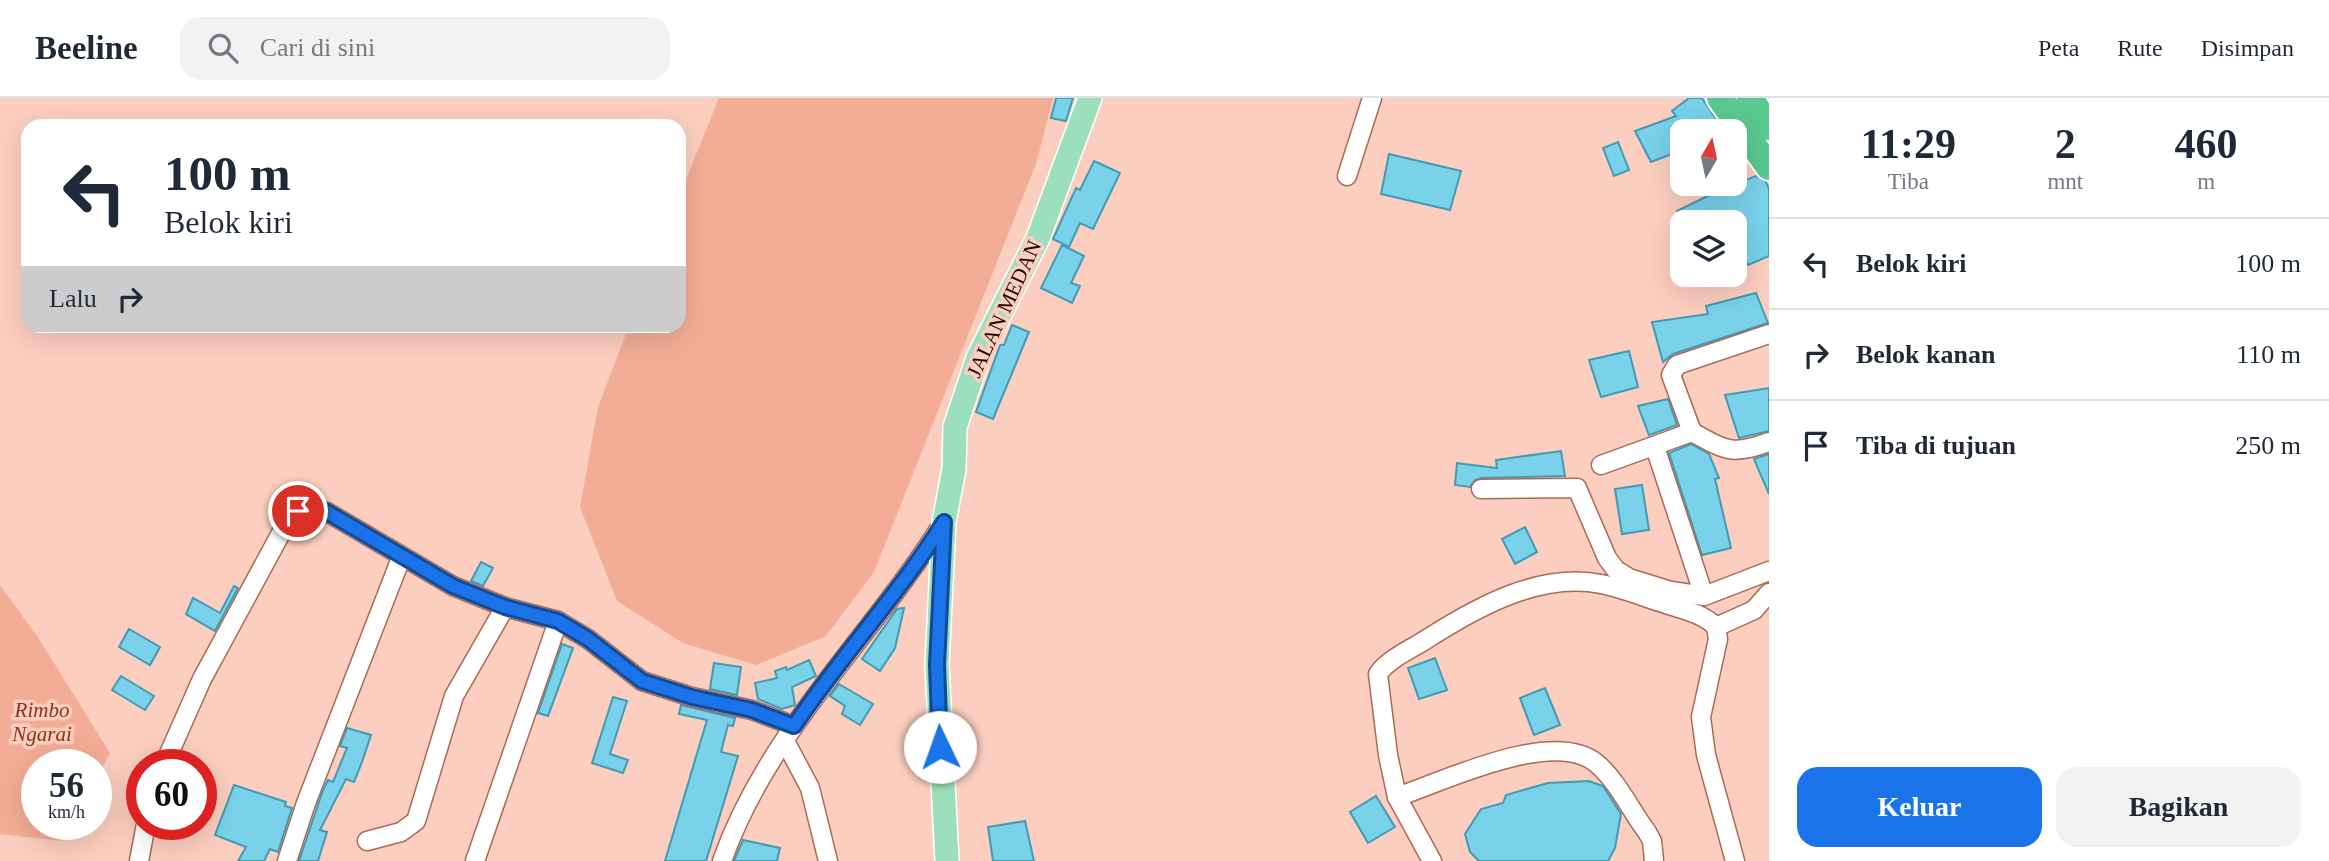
<!DOCTYPE html>
<html lang="id">
<head>
<meta charset="utf-8">
<style>
  body { margin:0; font-family:Georgia,serif; background:#f2f2f3; color:#1f2937; height:100vh; display:flex; flex-direction:column; font-size:26px; white-space:nowrap }
  * { box-sizing:border-box; margin:0 }
  p { font-size:23px; color:#747a83 }
  .icon { flex:none; width:38px; height:38px; fill:none; stroke:currentColor; stroke-width:2; stroke-linecap:round; stroke-linejoin:round }
  .map { position:relative; flex:1; overflow:hidden }
  .drawer { display:flex; flex-direction:column; background:#fff; width:560px }
  .drawer>* { flex:none }
  .top-card { position:absolute; left:21px; top:21px; width:665px; height:214px; border-radius:21px; box-shadow:0 7px 28px #0002; background:#fff; color:#1f2937; overflow:hidden }
  .needle { width:46px; rotate:9deg }
  .buttons { position:absolute; left:1670px; top:21px; display:grid; gap:14px }
  .buttons a { display:grid; place-items:center; width:77px; height:77px; border-radius:14px; background:#fff; box-shadow:0 7px 28px #0002; font-size:35px }
  .speed { position:absolute; left:21px; top:651px; display:flex; gap:14px; font-size:35px; font-weight:700; text-align:center }
  .speed>* { display:grid; place-content:center; width:91px; height:91px; border-radius:50%; background:#fff; box-shadow:0 7px 28px #0002; line-height:1 }
  .speed small { font-size:18px; font-weight:400 }
  .speed .limit { border:10px solid #d22; background:#fff; color:#111 }
  .pin { position:absolute; display:grid; place-items:center; width:60px; height:60px; color:#fff; margin:-30px; border:4px solid #fff; border-radius:50%; box-shadow:0 2px 7px #0007 }
  .me { position:absolute; width:77px; margin:-38px; rotate:357deg; stroke-linejoin:round; filter:drop-shadow(0 0 5px #0008) }
  .turn { display:flex; align-items:center; gap:24px; height:147px; padding:0 28px; font-size:32px }
  .turn .icon { width:91px; height:91px; stroke-width:2.5 }
  .turn b { display:block; font-size:49px; line-height:60px }
  .then { display:flex; align-items:center; height:66px; padding:0 28px; background:#0003; gap:14px; font-size:26px }
  .eta { display:flex; justify-content:space-evenly; align-items:center; height:119px; text-align:center }
  .eta b { font-size:42px; font-weight:800; line-height:49px }
  .action { display:flex; gap:14px; margin-top:auto; padding:14px 28px }
  .action a { flex:1; height:80px; border-radius:21px; background:#1a73e8; color:#fff; font-size:28px; font-weight:800; line-height:80px; text-align:center }
  .action a+a { background:#f2f2f3; color:#1f2937 }
  ul { padding:0; list-style:none }
  li { display:flex; align-items:center; gap:21px; height:91px; padding:0 28px; border-top:2px solid #e0e1e3 }
  li div { flex:1 }
  li b { display:block; font-size:26px }
  li em { font-style:normal }
  header { display:flex; align-items:center; gap:42px; box-sizing:border-box; height:98px; padding:0 35px; background:#fff; border-bottom:2px solid #e0e1e3 }
  header strong { font-size:33px }
  nav { display:flex; gap:38px; margin-inline-start:auto; font-size:24px }
  .search { width:490px; height:63px; background:#f2f2f3; display:flex; align-items:center; gap:18px; box-sizing:border-box; padding:0 24px; border-radius:21px; color:#747a83; font-size:26px }
  main { display:flex; flex:1; min-height:0 }
  .map>svg:first-child { display:block }
  .green { fill:#f3ad96 }
  .building { fill:#79d1ea; stroke:#419bb3; stroke-width:2 }
  .lines { fill:none; stroke-linecap:round; stroke-linejoin:round }
  .minor-casing { stroke:#ac6954; stroke-width:21 }
  .major-casing { stroke:#fff; stroke-width:26 }
  .highway-casing { stroke:#fff; stroke-width:30 }
  .minor { stroke:#fff; stroke-width:18 }
  .major { stroke:#9cdfbc; stroke-width:23 }
  .highway { stroke:#5ac990; stroke-width:26 }
  .route-casing { stroke:#114b97; stroke-width:18 }
  .route { stroke:#1a73e8; stroke-width:12 }
  .labels { text-anchor:middle; dominant-baseline:central; stroke-width:7; stroke-linejoin:round; paint-order:stroke }
  .street-label { font-size:21px; fill:#1f0702; stroke:#fbcebf }
  .park-label { font-size:21px; font-style:italic; fill:#8a3517; stroke:#fbcebf }
</style>
</head>
<body>
<header>
<strong>Beeline</strong>
<div class="search"><svg class="icon" aria-label="search" viewBox="0 0 24 24"><circle cx="10" cy="10" r="6"/><path d="M15 15l6 6"/></svg>Cari di sini</div>
<nav><a>Peta</a><a>Rute</a><a>Disimpan</a></nav>
</header>
<main>
<div class="map">
<svg width="1769" height="763" viewBox="0 0 1769 763">
  <rect width="100%" height="100%" fill="#fbcebf"/>
  <g class="green">
    <path d="M719,0H1053L1036,66L874,474L826,538L756,567L683,545L617,503L580,409L598,309L629,228H679V99Z"/>
    <path d="M0,487L39,541L110,655L96,681V667H37V726H71L62,743L0,736Z"/>
  </g>
  <g class="building">
    <path d="M1056,0H1073L1066,23L1051,20Z"/>
    <path d="M1689,0H1702L1724,33H1682V52L1651,64L1635,33L1676,18L1672,13Z"/>
    <path d="M1618,44L1629,72L1614,78L1603,50Z"/>
    <path d="M1389,56L1461,73L1450,112L1381,96Z"/>
    <path d="M1094,63L1120,75L1093,131L1080,125L1069,149L1053,141L1076,90L1080,92Z"/>
    <path d="M1756,78L1766,84L1769,91V158L1748,167L1734,139V124H1683L1677,113L1720,92Z"/>
    <path d="M1062,147L1084,158L1071,185L1080,188L1072,205L1041,190Z"/>
    <path d="M1756,195L1768,225L1673,256L1663,264L1652,224L1708,216L1706,208Z"/>
    <path d="M1012,227L1029,234L993,321L976,314L1000,247H1004Z"/>
    <path d="M1629,253L1638,289L1601,299L1589,262Z"/>
    <path d="M1769,290V333L1739,340L1725,297Z"/>
    <path d="M1668,301L1677,327L1649,337L1638,308Z"/>
    <path d="M1691,346L1709,356L1719,380L1715,381L1731,450L1702,457L1669,355Z"/>
    <path d="M1561,353L1565,378L1481,380L1475,382L1470,389L1455,387L1457,365L1497,370L1496,362Z"/>
    <path d="M1769,356V396L1754,361Z"/>
    <path d="M1642,387L1649,432L1622,436L1615,391Z"/>
    <path d="M1525,429L1537,454L1515,466L1502,441Z"/>
    <path d="M481,464L493,470L483,488L471,483Z"/>
    <path d="M234,488L238,490L215,533L186,516L193,500L220,515Z"/>
    <path d="M904,510L895,550L880,573L862,561L897,511Z"/>
    <path d="M129,531L160,549L150,567L119,549Z"/>
    <path d="M562,546L573,550L548,618L538,615Z"/>
    <path d="M1435,560L1447,592L1419,601L1408,570Z"/>
    <path d="M809,562L816,578L792,589L795,607L782,611L758,601L755,585L777,580L775,573L786,569L787,572Z"/>
    <path d="M714,565L741,569L737,597L710,591Z"/>
    <path d="M121,578L154,598L145,612L112,592Z"/>
    <path d="M839,586L873,606L860,627L842,616L845,608L830,598Z"/>
    <path d="M1545,590L1560,627L1534,637L1520,600Z"/>
    <path d="M613,599L627,603L610,656L628,662L623,675L592,665Z"/>
    <path d="M681,607L735,620L733,628L728,627L721,654L738,658L706,763H665L707,622L679,616Z"/>
    <path d="M347,630L371,637L362,664L354,684L346,681L320,732L327,734L318,763H299L323,692L328,682L333,684L347,650L340,648Z"/>
    <path d="M1589,683L1603,688L1621,716L1615,750L1608,763H1479L1470,754L1465,736L1481,711L1503,705L1506,697L1548,685Z"/>
    <path d="M234,687L286,704L285,708L292,710L278,754L270,751L264,763H238L246,749L215,737Z"/>
    <path d="M1376,698L1395,729L1368,745L1350,714Z"/>
    <path d="M1025,723L1034,763H993L988,729Z"/>
    <path d="M743,742L780,750L777,763H734Z"/>
  </g>
  <g class="lines">
    <g class="minor-casing">
      <g id="minor">
        <path d="M1347,78L1372,0"/>
        <path d="M1769,236L1677,267L1671,277L1692,334C1725,352 1732,358 1769,344"/>
        <path d="M1655,349L1704,498"/>
        <path d="M1601,367L1692,334"/>
        <path d="M1481,391L1577,390L1607,460L1616,472L1629,480L1671,493L1704,498L1769,473"/>
        <path d="M1716,529L1754,512L1769,495"/>
        <path d="M785,643L810,690L828,763"/>
        <path d="M164,667L202,581L280,437L289,422L305,410L327,414L453,488L505,509L558,523L588,541L642,583L692,599L752,612L794,628"/>
        <path d="M1397,699C1444,683 1553,630 1596,665C1617,682 1631,713 1647,734L1652,743L1654,763"/>
        <path d="M367,743L401,734L416,723L454,598L505,509"/>
        <path d="M139,763L146,726"/>
        <path d="M287,763L306,705L401,460"/>
        <path d="M475,763L558,523"/>
        <path d="M722,763C768,633 871,540 943,425"/>
        <path d="M1432,763L1397,699L1388,657L1378,576C1389,560 1414,550 1430,539C1479,508 1541,474 1601,486C1622,490 1643,499 1663,505C1680,511 1703,515 1716,529L1718,541L1701,619L1706,657L1735,763"/>
      </g>
    </g>
    <g class="major-casing">
      <path id="major" d="M947,763L937,567L944,424L954,371L955,329L978,260L1038,140L1090,0"/>
    </g>
    <g class="highway-casing">
      <g id="highway">
        <path d="M1720,0L1769,69"/>
        <path d="M1750,0L1769,29"/>
      </g>
    </g>
    <use href="#minor" class="minor"/>
    <use href="#major" class="major"/>
    <use href="#highway" class="highway"/>
  </g>
  <g class="lines">
    <g class="route-casing">
      <path id="route" d="M298,413L316,410L327,414L453,488L505,509L558,523L588,541L642,583L692,599L752,612L794,628C841,558 899,496 944,424L937,567L940,649"/>
    </g>
    <use href="#route" class="route"/>
  </g>
  <g class="labels">
    <g class="street-label">
      <text transform="translate(1004 211) rotate(-65)">JALAN MEDAN</text>
    </g>
    <g class="park-label">
      <text x="42" y="612">Rimbo<tspan x="42" dy="24">Ngarai</tspan></text>
    </g>
  </g>
</svg>
<div class="buttons">
<a><svg class="needle" viewBox="-14 -14 28 28"><path d="M0-13l5 13h-10z" fill="#e53935"/><path d="M0 13l5-13h-10z" fill="#747a83"/></svg></a>
<a><svg class="icon" aria-label="layers" viewBox="0 0 24 24"><path d="M12 4l9 5-9 5-9-5zM3 14l9 5 9-5"/></svg></a>
</div>
<div class="speed"><div>56<small>km/h</small></div><div class="limit">60</div></div>
<div class="pin" style="left:298px;top:413px;background:#d93025"><svg class="icon" aria-label="arrive" viewBox="0 0 24 24"><path d="M6 21V4h12l-3 4 3 4H6"/></svg></div>
<svg class="me" style="left:940px;top:649px" viewBox="-20 -20 40 40"><circle r="19" fill="#fff"/><path d="M0-13L10 11 0 6-10 11z" fill="#1a73e8"/></svg>
<div class="top-card">
<div class="turn"><svg class="icon" aria-label="left" viewBox="0 0 24 24"><path d="M17 20v-9H6M10 6l-5 5 5 5"/></svg><div><b>100 m</b>Belok kiri</div></div>
<div class="then">Lalu<svg class="icon" aria-label="right" viewBox="0 0 24 24"><path d="M7 20v-9h11M14 6l5 5-5 5"/></svg></div>
</div>
</div>
<section class="drawer">
<div class="eta">
<div><b>11:29</b><p>Tiba</p></div>
<div><b>2</b><p>mnt</p></div>
<div><b>460</b><p>m</p></div>
</div>
<ul>
<li><svg class="icon" aria-label="left" viewBox="0 0 24 24"><path d="M17 20v-9H6M10 6l-5 5 5 5"/></svg><div><b>Belok kiri</b></div><em>100 m</em></li>
<li><svg class="icon" aria-label="right" viewBox="0 0 24 24"><path d="M7 20v-9h11M14 6l5 5-5 5"/></svg><div><b>Belok kanan</b></div><em>110 m</em></li>
<li><svg class="icon" aria-label="arrive" viewBox="0 0 24 24"><path d="M6 21V4h12l-3 4 3 4H6"/></svg><div><b>Tiba di tujuan</b></div><em>250 m</em></li>
</ul>
<div class="action"><a>Keluar</a><a>Bagikan</a></div>
</section>
</main>
</body>
</html>
